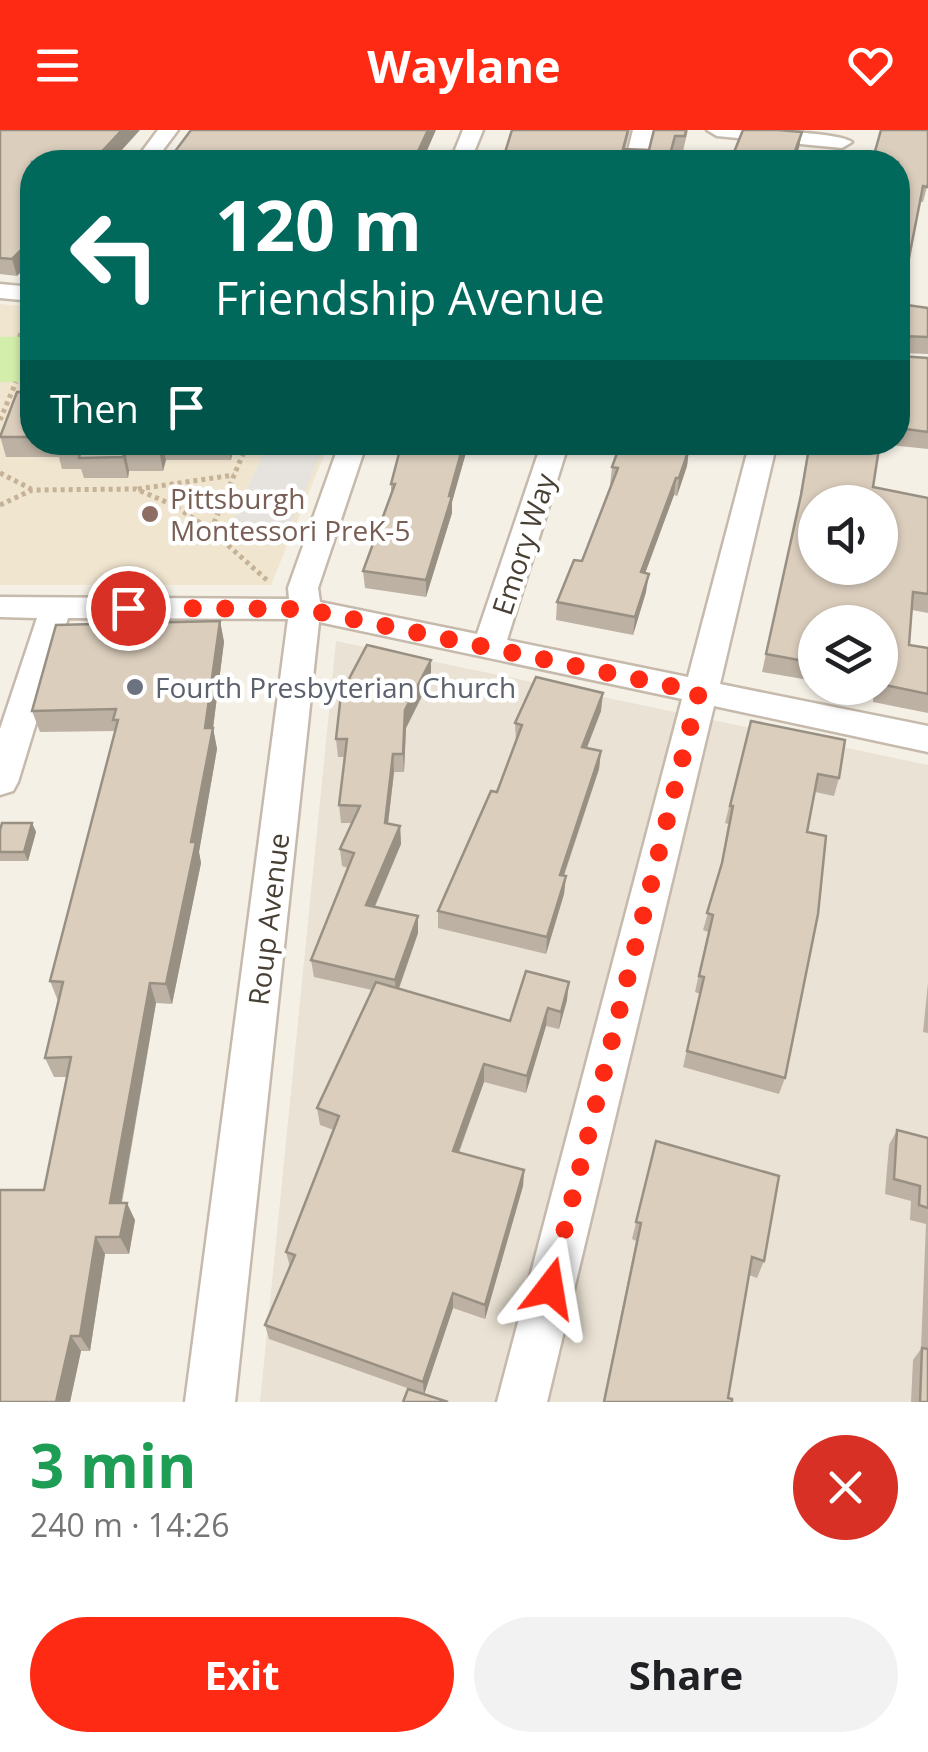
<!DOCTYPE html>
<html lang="en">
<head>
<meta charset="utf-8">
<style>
  body { margin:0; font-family:"Open Sans",sans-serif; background:#f2f2f2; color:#202124; height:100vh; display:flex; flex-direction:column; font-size:38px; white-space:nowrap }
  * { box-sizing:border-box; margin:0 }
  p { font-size:32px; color:#757577 }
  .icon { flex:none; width:55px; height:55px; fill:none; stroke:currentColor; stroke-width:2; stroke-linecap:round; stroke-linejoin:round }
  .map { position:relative; height:1272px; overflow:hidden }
  .details { display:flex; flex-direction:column; background:#fff; flex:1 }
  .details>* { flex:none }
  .top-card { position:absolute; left:20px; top:20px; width:890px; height:305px; border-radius:40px; box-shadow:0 2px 8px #0004; background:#00695c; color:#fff; overflow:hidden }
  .tools { position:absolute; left:798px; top:355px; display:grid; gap:20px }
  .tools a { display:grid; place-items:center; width:100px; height:100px; border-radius:50%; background:#fff; box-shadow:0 2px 8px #0004; font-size:50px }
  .pin { position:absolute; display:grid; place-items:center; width:85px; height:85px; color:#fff; margin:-42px; border:5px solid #fff; border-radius:50%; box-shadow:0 2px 10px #0007 }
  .me { position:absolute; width:110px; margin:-55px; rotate:14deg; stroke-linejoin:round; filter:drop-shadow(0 0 8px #0008) }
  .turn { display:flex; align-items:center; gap:35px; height:210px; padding:0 30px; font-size:45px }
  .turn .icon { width:130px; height:130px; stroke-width:2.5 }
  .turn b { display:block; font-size:70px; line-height:85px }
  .then { display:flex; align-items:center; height:95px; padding:0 30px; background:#0003; gap:20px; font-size:38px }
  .round { display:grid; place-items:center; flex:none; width:105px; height:105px; border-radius:52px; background:#f2f2f2 }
  .head { display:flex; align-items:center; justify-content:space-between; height:170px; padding:0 30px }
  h1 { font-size:60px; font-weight:700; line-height:75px; color:#1e9e55 }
  .cta { display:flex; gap:20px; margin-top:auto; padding:20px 30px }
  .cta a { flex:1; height:115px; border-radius:60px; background:#ff2a14; color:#fff; font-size:40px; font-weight:700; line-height:115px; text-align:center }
  .cta a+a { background:#f2f2f2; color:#202124 }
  header { display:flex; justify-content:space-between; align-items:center; height:130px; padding:0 30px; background:#ff2a14; color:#fff; font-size:45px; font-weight:700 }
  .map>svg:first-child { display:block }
  .residential { fill:#eae2d4 }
  .education { fill:#f0e5cf }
  .green { fill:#d3eeaa }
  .parking { fill:#e6e3df }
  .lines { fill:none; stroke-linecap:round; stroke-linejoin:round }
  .minor-casing { stroke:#c5baab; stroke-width:5 }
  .path-far1 { stroke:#c5b297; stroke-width:4; stroke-dasharray:4 4; stroke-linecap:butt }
  .path { stroke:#c5b297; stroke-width:5; stroke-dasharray:4 4; stroke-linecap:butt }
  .minor { fill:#fff; fill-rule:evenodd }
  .wall { fill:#bcb1a3 }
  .shaded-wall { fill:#999084 }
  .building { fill:#dbcebd; stroke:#999084; stroke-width:2.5; fill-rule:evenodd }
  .route { stroke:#ff2a14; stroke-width:18; stroke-dasharray:0 32.4 }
  .education-dot { fill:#8d6e63; stroke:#fff; stroke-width:4 }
  .worship-dot { fill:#6b7280; stroke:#fff; stroke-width:4 }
  .labels { text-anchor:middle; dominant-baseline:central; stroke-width:9; stroke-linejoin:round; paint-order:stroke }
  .education-label { font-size:28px; fill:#785e54; stroke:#fff; text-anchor:start }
  .street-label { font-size:28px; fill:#494035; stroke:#fff }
  .worship-label { font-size:28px; fill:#5b616d; stroke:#fff; text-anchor:start }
</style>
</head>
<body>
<header><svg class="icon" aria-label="menu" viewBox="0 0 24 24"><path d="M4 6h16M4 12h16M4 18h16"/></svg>Waylane<svg class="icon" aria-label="heart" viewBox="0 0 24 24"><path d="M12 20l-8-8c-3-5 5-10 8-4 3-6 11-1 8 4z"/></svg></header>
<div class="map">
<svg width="928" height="1272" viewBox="0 0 928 1272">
  <rect width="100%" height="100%" fill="#f5f0e6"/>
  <path class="residential" d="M336,511L928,635V1272H260Z"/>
  <path class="education" d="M0,174L32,177V312L329,313L271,455H0Z"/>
  <path class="green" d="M32,206L30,252H0V207Z"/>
  <path class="parking" d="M268,312L325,313L289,399L273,398L264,405L233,401L232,394Z"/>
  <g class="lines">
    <g class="minor-casing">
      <g id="minor">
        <path d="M158,0H178L154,32H134Z"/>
        <path d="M463,0H483L470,32H450Z"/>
        <path d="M633,0H653L645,32H625Z"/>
        <path d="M707,0C736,0 833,0 852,12L842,18L717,6Z"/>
        <path d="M0,154L32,157V171L0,168Z"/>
        <path d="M340,312H367L318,458L320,472L477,504L542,312H569L507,510L688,547L750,312H777L720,554L928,596V622L714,576L547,1272H497L682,569L319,492L235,1272H185L288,489L68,488L18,652L13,661L0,665V599L37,488L0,487V467L289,469L288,458Z"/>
      </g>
    </g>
    <path class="path-far1" d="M19,207L26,188"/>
    <g class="path">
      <path d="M0,290L16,252"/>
      <path d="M0,343L31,359"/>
      <path d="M138,359L234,345"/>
      <path d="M0,375L32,360L136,359L173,375L211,400L269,452"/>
      <path d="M211,400L248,312"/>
    </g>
    <use href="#minor" class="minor"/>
  </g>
  <g class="wall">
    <path d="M0,0L32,32L17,146L0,144Z"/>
    <path d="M512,0H630L625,20H649L654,0H688L683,21L673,20L670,32H502Z"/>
    <path d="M877,0H928L927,57L923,72H920L900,174L928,178V224L900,223V226L928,228V319L880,314L873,357L928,368V483L912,480L909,515L928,518V583L873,572L874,562L847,558H880V492H815V551L762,542L797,383L809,312H898V32L880,0Z"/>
    <path d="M32,262V312H234L231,330H166L163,341H129L128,348H84L81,339H62L59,327H6L0,306Z"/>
    <path d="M402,312H469L452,372V383L426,467L365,458L363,441L391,365V354Z"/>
    <path d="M688,318L689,319L687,336L677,366L674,365L645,443L646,462L633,505L556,490L557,472L582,431L612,355H610L612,337Z"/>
    <path d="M220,491L224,512L213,598L217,619L199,722L201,733L172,874L156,873L122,1073L135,1090L129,1124H105L90,1221H81L70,1272L44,1060L67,947H54L45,928L58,871L50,851L115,601L40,602L32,581Z"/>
    <path d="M431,548L406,598L404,642H394L388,694L400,696L401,714L375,777L418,786V803L399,859L510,891L567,870L559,899L546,896L526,963L484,952L459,1023L524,1040L523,1056L485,1189L453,1178L424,1264L269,1209L265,1195L290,1137L286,1122L334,1000L320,995L317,978L372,860L314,847L311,830L348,738L342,736L340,719L352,693H341L339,675L345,627H338L336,609Z"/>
    <path d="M601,581L587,618L601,621L599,639L564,746H566L564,764L546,824L438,798V781L497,662L516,611L515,593Z"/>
    <path d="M751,591L839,648L834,666L815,662L807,702L785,948L779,964L683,937L700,864L695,862L708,802L703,800L720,741L728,694L725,693Z"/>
    <path d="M32,693L36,702L28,731H0V700Z"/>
    <path d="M928,853V903L923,902Z"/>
    <path d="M897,1000L928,1008V1272H911L913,1230L921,1219L926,1094L910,1090L911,1071L885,1064L889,1015Z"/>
    <path d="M656,1011L764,1131L757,1148L749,1145L728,1268L732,1272H603L636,1111L632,1109Z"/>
  </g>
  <g class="shaded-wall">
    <path d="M122,0H140L111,32H92Z"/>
    <path d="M428,0H436L422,32H413Z"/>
    <path d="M802,2L799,18L794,32H791Z"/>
    <path d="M32,109V131L17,146L12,129Z"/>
    <path d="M161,312L166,330L163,341L159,320Z"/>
    <path d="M228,312H234L231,330Z"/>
    <path d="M464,312H469L452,372V383L426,467V450Z"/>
    <path d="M689,319L687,336L677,366L679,348Z"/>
    <path d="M125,321L129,341L128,348L123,327Z"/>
    <path d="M676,348L674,365L639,460L641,442Z"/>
    <path d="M649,444L646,462L633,505L635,487Z"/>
    <path d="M220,491L224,512L213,598L217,619L199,722L201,733L172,874L166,854L191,712Z"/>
    <path d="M431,530V548L406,598L404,642L403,624L405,580Z"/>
    <path d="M603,563L601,581L580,635L582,617Z"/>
    <path d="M601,621L599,639L558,762L560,745Z"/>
    <path d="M393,624L394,642L386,710L385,693Z"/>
    <path d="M32,693L36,702L28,731L24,722Z"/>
    <path d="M400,696L401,714L368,792L366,775Z"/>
    <path d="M566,746L564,764L546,824L547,807Z"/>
    <path d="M418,786V803L396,866L395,850Z"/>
    <path d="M569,852L567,870L559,899L561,882Z"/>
    <path d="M150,853L156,873L118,1091L110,1073Z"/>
    <path d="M548,878L546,896L526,963L527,946Z"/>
    <path d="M484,934V952L453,1037V1021Z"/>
    <path d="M524,1040L523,1056L485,1189V1175Z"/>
    <path d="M127,1073L135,1090L129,1124L120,1107Z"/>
    <path d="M96,1107L105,1124L90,1221L80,1206Z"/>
    <path d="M453,1163V1178L424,1265L423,1252Z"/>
    <path d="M71,1206L81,1221L70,1272H56Z"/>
  </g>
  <g class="building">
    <path d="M0,0H122L92,32H32V109L12,129L0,128Z"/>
    <path d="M191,0H428L413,32H167Z"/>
    <path d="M512,0H628L623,19L649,20L654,0H686L685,6H675L668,32H502Z"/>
    <path d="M743,0H778L802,2L791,32H730Z"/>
    <path d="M881,0H928V53L927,57L923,56L900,174L928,178V207L900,206V226L928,228V302L898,298V32H872Z"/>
    <path d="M17,262H32V307H0Z"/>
    <path d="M58,312H161L159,320L125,321L123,327L79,328L81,318L56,319Z"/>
    <path d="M402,312H464L449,366H452L426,450L363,441L395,354H391Z"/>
    <path d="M621,312H686L684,318L689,319L679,348H676L641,442L649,444L635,487L557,472L574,430L582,431L618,338L612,337Z"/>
    <path d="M810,312H880L873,357L928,368V464L913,462L909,515L928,518V564L880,554V492H815V533L766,524L801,365ZM815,372H880V438H815Z"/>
    <path d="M220,491L205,598H213L191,712H196L166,854L150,853L110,1073H127L120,1107H96L80,1206H71L56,1272H0V1060H44L71,927L45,928L63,852L50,851L118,590H113L116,579L32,581L56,495Z"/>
    <path d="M367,515L431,530L405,580L403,624H393L385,693L400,696L366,775L418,786L395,850L311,830L354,723L340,719L360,676L339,675L347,609H336L341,564Z"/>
    <path d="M536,547L603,563L582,617L601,621L560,745L566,746L547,807L438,781L491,661L497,662L522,595L515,593Z"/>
    <path d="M751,591L845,610L839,648L818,644L807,702L826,706L818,784L785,948L687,921L704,847L699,846L713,785L707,783L722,733L733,676H730Z"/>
    <path d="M2,693H32L24,722H0V700Z"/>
    <path d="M526,841L569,852L561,882L548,878L527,946L484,934L453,1021L524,1040L485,1175L453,1163L423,1252L265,1195L295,1125L286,1122L339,986L317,978L376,852L510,891Z"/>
    <path d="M897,1000L928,1008V1078L919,1075L920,1056L894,1049Z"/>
    <path d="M656,1011L779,1046L764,1131L752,1127L728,1268L732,1269V1272H604L641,1093L636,1092Z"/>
    <path d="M922,1218L928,1219V1272H920Z"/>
    <path d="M408,1259L448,1272H403Z"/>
  </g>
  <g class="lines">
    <path class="route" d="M128,478L305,479L699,562L550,1158"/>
  </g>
  <circle class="education-dot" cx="150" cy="384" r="10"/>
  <circle class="worship-dot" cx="135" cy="557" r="10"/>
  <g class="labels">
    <g class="education-label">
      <text x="170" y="368">Pittsburgh<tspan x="170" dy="32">Montessori PreK-5</tspan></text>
    </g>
    <g class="street-label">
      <text transform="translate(523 414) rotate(-72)">Emory Way</text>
      <text transform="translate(268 789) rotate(-83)">Roup Avenue</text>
    </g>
    <g class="worship-label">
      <text x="155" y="557">Fourth Presbyterian Church</text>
    </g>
  </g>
</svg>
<div class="tools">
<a><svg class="icon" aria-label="sound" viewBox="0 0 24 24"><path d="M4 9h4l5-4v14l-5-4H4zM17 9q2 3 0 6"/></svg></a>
<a><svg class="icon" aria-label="layers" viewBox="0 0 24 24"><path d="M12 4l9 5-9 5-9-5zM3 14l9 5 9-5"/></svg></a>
</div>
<div class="pin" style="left:128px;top:478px;background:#d93025"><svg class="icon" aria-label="arrive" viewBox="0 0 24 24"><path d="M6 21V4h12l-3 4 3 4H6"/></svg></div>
<svg class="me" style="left:550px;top:1158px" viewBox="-20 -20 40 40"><path d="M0-17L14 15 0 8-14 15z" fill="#ff2a14" stroke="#fff" stroke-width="4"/></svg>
<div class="top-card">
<div class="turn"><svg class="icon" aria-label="left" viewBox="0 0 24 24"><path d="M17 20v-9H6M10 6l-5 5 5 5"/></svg><div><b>120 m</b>Friendship Avenue</div></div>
<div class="then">Then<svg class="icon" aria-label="arrive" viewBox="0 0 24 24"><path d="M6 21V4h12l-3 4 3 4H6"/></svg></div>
</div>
</div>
<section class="details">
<div class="head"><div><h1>3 min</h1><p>240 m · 14:26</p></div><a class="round" style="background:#d93025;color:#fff"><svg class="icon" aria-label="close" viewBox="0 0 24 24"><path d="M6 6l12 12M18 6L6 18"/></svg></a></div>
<div class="cta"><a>Exit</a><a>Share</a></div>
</section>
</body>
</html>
